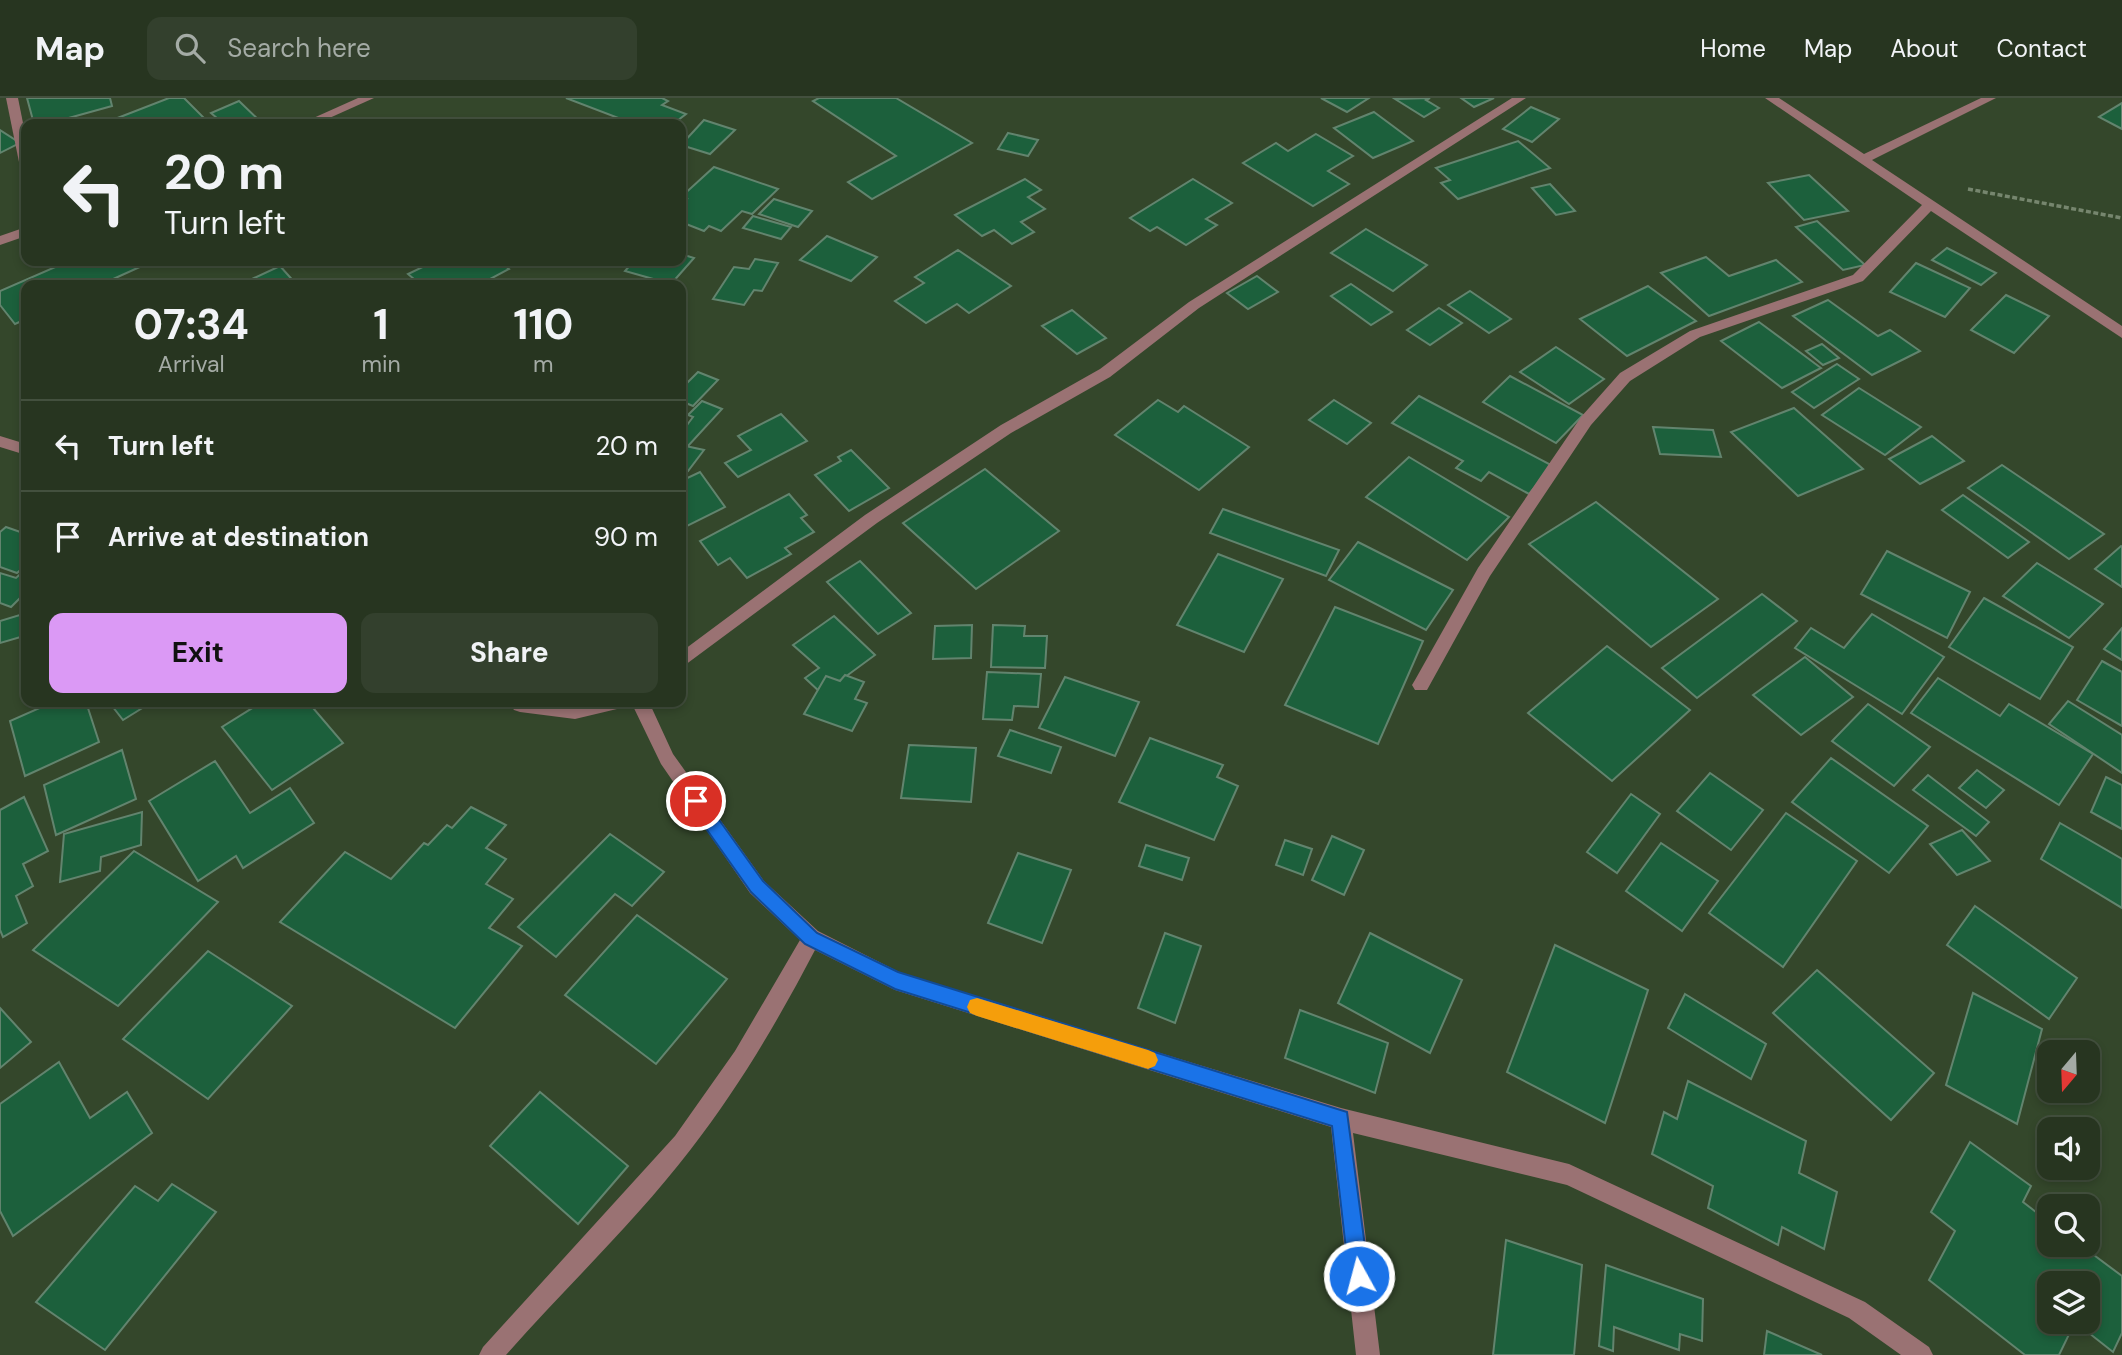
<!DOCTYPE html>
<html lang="en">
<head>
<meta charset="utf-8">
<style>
  body { margin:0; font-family:"DM Sans",sans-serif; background:#33402d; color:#f1f3f6; height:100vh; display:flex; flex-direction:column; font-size:26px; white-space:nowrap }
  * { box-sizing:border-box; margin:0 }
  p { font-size:23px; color:#a4aba5 }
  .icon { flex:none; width:38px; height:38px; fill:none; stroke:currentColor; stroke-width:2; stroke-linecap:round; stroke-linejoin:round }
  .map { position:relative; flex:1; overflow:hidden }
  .drawer { position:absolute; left:21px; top:182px; width:665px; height:427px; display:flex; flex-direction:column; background:#273520; border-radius:14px; box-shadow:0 4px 10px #0003,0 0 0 2px #43503e }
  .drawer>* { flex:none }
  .banner { position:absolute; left:21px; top:21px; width:665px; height:147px; border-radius:14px; box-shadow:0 4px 10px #0003,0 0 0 2px #43503e; background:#273520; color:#f1f3f6; overflow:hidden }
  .needle { width:46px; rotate:199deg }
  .fabs { position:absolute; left:2037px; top:942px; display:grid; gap:14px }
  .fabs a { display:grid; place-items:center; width:63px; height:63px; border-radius:14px; background:#273520; box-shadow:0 4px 10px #0003,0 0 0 2px #43503e; font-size:35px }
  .pin { position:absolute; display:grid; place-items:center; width:60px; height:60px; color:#fff; margin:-30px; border:4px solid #fff; border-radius:50%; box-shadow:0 2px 7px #0007 }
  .me { position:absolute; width:77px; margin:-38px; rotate:353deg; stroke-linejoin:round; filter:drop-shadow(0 0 5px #0008) }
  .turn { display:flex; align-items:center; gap:24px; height:147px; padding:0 28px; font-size:32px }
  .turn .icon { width:91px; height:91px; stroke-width:2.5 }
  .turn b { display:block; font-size:49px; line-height:60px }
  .eta { display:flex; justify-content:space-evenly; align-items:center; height:119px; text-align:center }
  .eta b { font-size:42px; font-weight:700; line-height:49px }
  .cta { display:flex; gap:14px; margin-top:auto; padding:14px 28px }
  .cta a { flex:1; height:80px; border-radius:14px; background:#db99f5; color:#111; font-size:28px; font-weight:700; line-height:80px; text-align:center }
  .cta a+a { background:#33402d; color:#f1f3f6 }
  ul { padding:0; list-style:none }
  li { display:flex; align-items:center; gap:21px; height:91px; padding:0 28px; border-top:2px solid #43503e }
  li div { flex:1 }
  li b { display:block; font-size:26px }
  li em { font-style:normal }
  header { display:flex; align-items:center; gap:42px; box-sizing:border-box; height:98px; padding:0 35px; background:#273520; border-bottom:2px solid #43503e }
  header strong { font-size:33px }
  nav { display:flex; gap:38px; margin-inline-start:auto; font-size:24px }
  .search { width:490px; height:63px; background:#33402d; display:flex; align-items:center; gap:18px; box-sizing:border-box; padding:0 24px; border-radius:14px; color:#a4aba5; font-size:26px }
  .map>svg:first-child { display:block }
  .building { fill:#1c603c; stroke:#62846e; stroke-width:2; fill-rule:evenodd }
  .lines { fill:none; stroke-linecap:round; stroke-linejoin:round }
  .path { stroke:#76866e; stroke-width:3.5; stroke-dasharray:5 2.5; stroke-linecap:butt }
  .minor { fill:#9a7273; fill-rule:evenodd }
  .route { fill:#1a73e8; stroke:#114b97; stroke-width:2 }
  .slow { fill:#f59e0b }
</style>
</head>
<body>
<header>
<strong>Map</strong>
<div class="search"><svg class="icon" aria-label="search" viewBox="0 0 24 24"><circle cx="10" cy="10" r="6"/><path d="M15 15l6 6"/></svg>Search here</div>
<nav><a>Home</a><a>Map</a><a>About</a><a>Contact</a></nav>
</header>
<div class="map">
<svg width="2122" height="1257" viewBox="0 0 2122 1257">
  <rect width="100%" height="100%" fill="#34472b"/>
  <g class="building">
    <path d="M27,0H110L112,8L47,26H34Z"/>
    <path d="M169,0H184L207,23L198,26H102Z"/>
    <path d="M566,0H662L668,3L662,7L686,16L673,26H634Z"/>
    <path d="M819,0H896L972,45L872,101L848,84L896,58L813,3Z"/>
    <path d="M1321,0H1369L1347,14Z"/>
    <path d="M1430,0L1426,2L1439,10L1424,19L1395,1Z"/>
    <path d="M1461,0H1494L1474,9Z"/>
    <path d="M239,3L263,26H224L211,15Z"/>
    <path d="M2122,5V31L2099,19Z"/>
    <path d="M1531,9L1559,21L1532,44L1503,31Z"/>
    <path d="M1374,14L1413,43L1373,60L1334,30Z"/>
    <path d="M704,22L735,32L710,56L681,47Z"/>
    <path d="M0,32L20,45L0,55Z"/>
    <path d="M1008,35L1038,42L1028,58L998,51Z"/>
    <path d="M1316,36L1353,58L1328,73L1349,86L1313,108L1243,65L1276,45L1288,53Z"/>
    <path d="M1518,43L1550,70L1458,101L1441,85L1450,82L1436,70Z"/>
    <path d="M714,69L778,91L752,116L742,113L721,133L709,128L704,133L681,124V107L687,101L681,99Z"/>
    <path d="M1809,77L1848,113L1804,122L1768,85Z"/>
    <path d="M1025,81L1041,92L1028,99L1045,111L1021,124L1034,134L1012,146L994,132L982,138L955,117Z"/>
    <path d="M1193,81L1232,105L1206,121L1217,127L1186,147L1157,129L1150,133L1130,120Z"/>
    <path d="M1550,86L1575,113L1556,117L1532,90Z"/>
    <path d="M774,101L812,113L798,129L759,116Z"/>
    <path d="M753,118L791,129L781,141L743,130Z"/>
    <path d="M1817,123L1865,167L1843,172L1796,129Z"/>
    <path d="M1366,131L1427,167L1393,193L1331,155Z"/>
    <path d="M827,138L877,159L851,183L800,162Z"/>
    <path d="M1947,150L1996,175L1981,187L1932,162Z"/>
    <path d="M958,152L1011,188L969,215L957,206L926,225L895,203L924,185L915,179Z"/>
    <path d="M681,156L694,160L671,186L625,173L632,165L624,163H681Z"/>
    <path d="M1706,159L1729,178L1776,162L1802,184L1709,218L1661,175Z"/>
    <path d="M755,161L778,165L762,193L754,192L744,207L713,201L734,169L749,171Z"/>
    <path d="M69,163H153L100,187H26V221L15,226L0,207V193Z"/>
    <path d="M435,163H499L509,171L479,187H421L408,176Z"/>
    <path d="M1916,165L1970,190L1945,219L1890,194Z"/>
    <path d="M280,168L297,187H239Z"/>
    <path d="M1257,178L1278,194L1248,211L1227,195Z"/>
    <path d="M1351,186L1392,214L1371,227L1331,198Z"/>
    <path d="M1648,188L1696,223L1627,258L1580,221Z"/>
    <path d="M1470,193L1511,221L1489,235L1448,207Z"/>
    <path d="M2006,197L2049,218L2014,255L1971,232Z"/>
    <path d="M1828,202L1878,238L1890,232L1920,253L1872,277L1793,218Z"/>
    <path d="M1439,210L1462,225L1430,247L1407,232Z"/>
    <path d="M1072,212L1106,240L1077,256L1042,228Z"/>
    <path d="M1759,224L1821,270L1782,290L1721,243Z"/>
    <path d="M1822,246L1839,260L1823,267L1806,253Z"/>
    <path d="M1556,249L1604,281L1569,306L1520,274Z"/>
    <path d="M1837,266L1859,281L1814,310L1792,294Z"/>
    <path d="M698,274L718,282L693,308L681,303V291Z"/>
    <path d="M1510,278L1583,317L1556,345L1483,304Z"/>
    <path d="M1859,290L1921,329L1885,357L1822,317Z"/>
    <path d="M1419,298L1553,368L1529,396L1489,374L1481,383L1456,370L1463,363L1392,325Z"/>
    <path d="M1158,302L1178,314L1184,308L1249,349L1199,392L1115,337Z"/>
    <path d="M1334,302L1371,325L1347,346L1309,322Z"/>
    <path d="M702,303L722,311L688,348L681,345V324L687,327L693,319L688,317Z"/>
    <path d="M1794,310L1863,371L1798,398L1731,334Z"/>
    <path d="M781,316L807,343L738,379L725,365L751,352L738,338Z"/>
    <path d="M1653,329L1713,332L1721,359L1660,356Z"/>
    <path d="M1932,338L1964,363L1920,386L1889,361Z"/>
    <path d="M681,347L704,352L688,373L681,371Z"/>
    <path d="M851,352L889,390L849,413L815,377L841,363L838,359Z"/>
    <path d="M1409,359L1509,419L1467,462L1366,399Z"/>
    <path d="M2002,367L2104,436L2069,461L1968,390Z"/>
    <path d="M985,371L1059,433L976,491L903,425Z"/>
    <path d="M700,374L725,409L681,431V383Z"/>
    <path d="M789,396L807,417L801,420L814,434L785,450L791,456L747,480L730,460L718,467L700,443Z"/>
    <path d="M1963,397L2029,444L2008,460L1942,412Z"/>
    <path d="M1596,404L1718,501L1651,549L1529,446Z"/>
    <path d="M1223,411L1339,452L1326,478L1210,435Z"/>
    <path d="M6,429L26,436V467L17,475L0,469V434Z"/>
    <path d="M1358,444L1453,492L1426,532L1329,482Z"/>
    <path d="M2121,448L2122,449V489L2095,471Z"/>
    <path d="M1887,453L1970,494L1947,540L1861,496Z"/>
    <path d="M1218,456L1283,481L1244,554L1177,527Z"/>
    <path d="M860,463L911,515L878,536L827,484Z"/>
    <path d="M2037,465L2103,506L2069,540L2003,498Z"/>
    <path d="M26,471V494L11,509L0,505V475L16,480Z"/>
    <path d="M1762,496L1797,523L1697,600L1662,570Z"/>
    <path d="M1984,500L2073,549L2040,601L1949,549Z"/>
    <path d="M1335,509L1423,543L1378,646L1285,607Z"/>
    <path d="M23,516L24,538L0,545V523Z"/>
    <path d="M1872,516L1944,559L1902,616L1795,550L1811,530L1844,550Z"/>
    <path d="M834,518L875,557L822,596L805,580L819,570L793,547Z"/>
    <path d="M972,527L971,560L933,561L935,528Z"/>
    <path d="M993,527L1025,528L1024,538H1047L1045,570L991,569Z"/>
    <path d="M2122,530V562L2104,551Z"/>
    <path d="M1607,548L1690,612L1612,683L1528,615Z"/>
    <path d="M1805,559L1853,599L1801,637L1753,597Z"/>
    <path d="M2102,563L2122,574V628L2077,602Z"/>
    <path d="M987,574L1041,576L1038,609L1014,608L1012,622L983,621Z"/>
    <path d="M845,577L864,584L855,601L867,605L852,633L804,616L826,578L840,583Z"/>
    <path d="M1065,579L1139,604L1115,658L1039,630Z"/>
    <path d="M1938,580L2000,618L2009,606L2093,656L2059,707L1911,615Z"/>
    <path d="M2068,603L2122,637V675L2049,626Z"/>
    <path d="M53,604H86L99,644L25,678L10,623Z"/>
    <path d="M109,604H152L123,622Z"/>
    <path d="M262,604H308L343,645L272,692L222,629Z"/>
    <path d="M1868,606L1930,649L1894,688L1832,643Z"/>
    <path d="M1010,632L1061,649L1051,675L998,658Z"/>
    <path d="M1150,640L1223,667L1217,679L1238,688L1214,742L1119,704Z"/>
    <path d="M909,647L976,650L971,704L901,700Z"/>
    <path d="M122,652L136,701L56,737L44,687Z"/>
    <path d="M1831,660L1928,728L1889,775L1792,704Z"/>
    <path d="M215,663L250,715L290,690L314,725L243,770L236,758L198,783L149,703Z"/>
    <path d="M1977,672L2004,692L1986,710L1959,690Z"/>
    <path d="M1710,675L1763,712L1731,752L1677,713Z"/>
    <path d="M1928,677L1989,724L1976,738L1913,692Z"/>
    <path d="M2106,679L2122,687V731L2091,714Z"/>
    <path d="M1631,696L1660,716L1617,775L1587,754Z"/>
    <path d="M24,699L48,753L23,766L33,788L16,798L27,825L3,839L0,832V712Z"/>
    <path d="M471,709L506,727L486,750L506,761L486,786L513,801L489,830L522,848L455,930L280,824L345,754L391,781L424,745L428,747L447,727L452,730Z"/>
    <path d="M142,714L141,747L101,759L100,773L60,784L64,736Z"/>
    <path d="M1786,715L1857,763L1783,869L1709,815Z"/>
    <path d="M2060,725L2122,761V810L2041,761Z"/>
    <path d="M1962,732L1990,763L1957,777L1930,746Z"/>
    <path d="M610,736L664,774L632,808L615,796L556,859L518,829Z"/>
    <path d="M1332,738L1364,752L1344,797L1312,782Z"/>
    <path d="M1285,742L1312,751L1303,777L1276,767Z"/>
    <path d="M1661,745L1718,783L1682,833L1626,793Z"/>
    <path d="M1146,747L1189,760L1182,782L1139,768Z"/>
    <path d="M134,753L218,804L118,908L33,852Z"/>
    <path d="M1018,755L1071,772L1042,845L988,825Z"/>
    <path d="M1975,808L2077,880L2049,921L1947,847Z"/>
    <path d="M637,817L727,881L656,966L565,897Z"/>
    <path d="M1165,835L1201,848L1175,925L1138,910Z"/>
    <path d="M1370,835L1462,882L1430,955L1338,905Z"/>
    <path d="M1555,847L1648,892L1605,1025L1507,974Z"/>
    <path d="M208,853L292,908L208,1001L123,941Z"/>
    <path d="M1817,872L1934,975L1891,1022L1773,915Z"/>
    <path d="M1973,895L2042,931L2017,1026L1946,987Z"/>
    <path d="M1685,896L1766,946L1751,981L1668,930Z"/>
    <path d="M0,910L31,944L0,970Z"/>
    <path d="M1300,912L1388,945L1375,995L1285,960Z"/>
    <path d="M59,964L90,1020L127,994L152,1035L13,1138L0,1113V1006Z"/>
    <path d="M1688,983L1806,1043L1799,1075L1837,1094L1824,1151L1782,1129L1778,1147L1708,1110L1713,1088L1652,1056L1664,1014L1677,1021Z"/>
    <path d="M540,994L628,1068L578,1126L490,1048Z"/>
    <path d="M1970,1044L2031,1088L2023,1104L2049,1124V1146H2079L2122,1178V1235L2113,1254L2075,1224L2059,1257H2025L1929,1182L1955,1133L1931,1114ZM2049,1185H2088V1223H2049Z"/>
    <path d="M172,1086L216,1114L105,1252L36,1204L135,1088L158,1103Z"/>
    <path d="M1506,1142L1582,1167L1574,1257H1493Z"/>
    <path d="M1606,1167L1703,1201L1702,1243L1680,1236L1679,1252L1614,1229L1613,1253L1599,1248Z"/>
    <path d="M1767,1233L1822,1257H1764Z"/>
  </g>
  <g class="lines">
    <path class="path" d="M1968,91L2122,120"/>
    <g class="minor">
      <path d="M6,0H18L26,40V73L20,69Z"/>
      <path d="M358,0H374L316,26H300Z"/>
      <path d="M1512,0H1526L1199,210L1110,279L1011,335L877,425L681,570V554L865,417L1001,327L1100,271L1189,204Z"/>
      <path d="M1765,0H1779L1864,56L1981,0H1996L1872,62L2122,228V240L1931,113L1863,183L1700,239L1630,283L1591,327L1490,478L1427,592H1415L1412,587L1415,582L1478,470L1581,319L1620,275L1690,233L1853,177L1922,107Z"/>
      <path d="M26,129V138L0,147V138Z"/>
      <path d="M0,338L26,346V357L0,349Z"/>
      <path d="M508,604L575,607L587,604H626L623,609L617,611L575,621L520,614L514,612Z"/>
      <path d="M631,604H649L673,656L764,783L818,833L899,874L1018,912L1341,1010L1569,1066L1865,1204L1929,1249L1933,1257H1901L1849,1220L1567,1087L1353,1035L1380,1257H1356L1331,1029L895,892L815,852C779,921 739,989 691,1051C635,1124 567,1188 506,1257H479L483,1249L675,1038L735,953L800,842L750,795L661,666Z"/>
    </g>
  </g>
  <path class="route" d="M696,696L702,698L763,783L817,835L898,874L1347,1014L1369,1178L1366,1186L1359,1189L1352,1186L1349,1178L1332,1028L895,891L805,846L751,794L690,708L688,703Z"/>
  <path class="slow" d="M977,900L1148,952L1155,955L1158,962L1155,968L1148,971L977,918L970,915L967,909L970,902Z"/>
</svg>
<div class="fabs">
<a><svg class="needle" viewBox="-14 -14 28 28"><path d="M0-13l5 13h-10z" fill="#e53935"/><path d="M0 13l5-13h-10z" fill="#a4aba5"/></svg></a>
<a><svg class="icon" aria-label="sound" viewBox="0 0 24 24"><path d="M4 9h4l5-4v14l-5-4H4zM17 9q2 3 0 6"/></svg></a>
<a><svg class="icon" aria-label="search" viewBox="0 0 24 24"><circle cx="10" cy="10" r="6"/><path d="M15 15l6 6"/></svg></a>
<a><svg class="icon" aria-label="layers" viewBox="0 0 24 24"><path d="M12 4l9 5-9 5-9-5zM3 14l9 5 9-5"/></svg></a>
</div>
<div class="pin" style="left:696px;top:703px;background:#d93025"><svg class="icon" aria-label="arrive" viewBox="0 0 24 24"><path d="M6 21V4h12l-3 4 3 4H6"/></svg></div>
<svg class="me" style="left:1359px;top:1178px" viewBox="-20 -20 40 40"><circle r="17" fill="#1a73e8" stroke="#fff" stroke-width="3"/><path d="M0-11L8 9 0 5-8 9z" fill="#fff"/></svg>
<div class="banner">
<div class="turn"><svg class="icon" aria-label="left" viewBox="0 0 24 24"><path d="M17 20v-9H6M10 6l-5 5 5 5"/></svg><div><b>20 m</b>Turn left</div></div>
</div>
<section class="drawer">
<div class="eta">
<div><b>07:34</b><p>Arrival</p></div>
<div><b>1</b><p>min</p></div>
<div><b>110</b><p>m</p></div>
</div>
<ul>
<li><svg class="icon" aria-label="left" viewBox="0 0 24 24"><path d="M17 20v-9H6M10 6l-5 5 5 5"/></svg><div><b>Turn left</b></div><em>20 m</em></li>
<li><svg class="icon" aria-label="arrive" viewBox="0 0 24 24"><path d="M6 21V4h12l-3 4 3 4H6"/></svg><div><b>Arrive at destination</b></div><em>90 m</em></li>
</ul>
<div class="cta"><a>Exit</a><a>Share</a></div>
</section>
</div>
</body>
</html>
